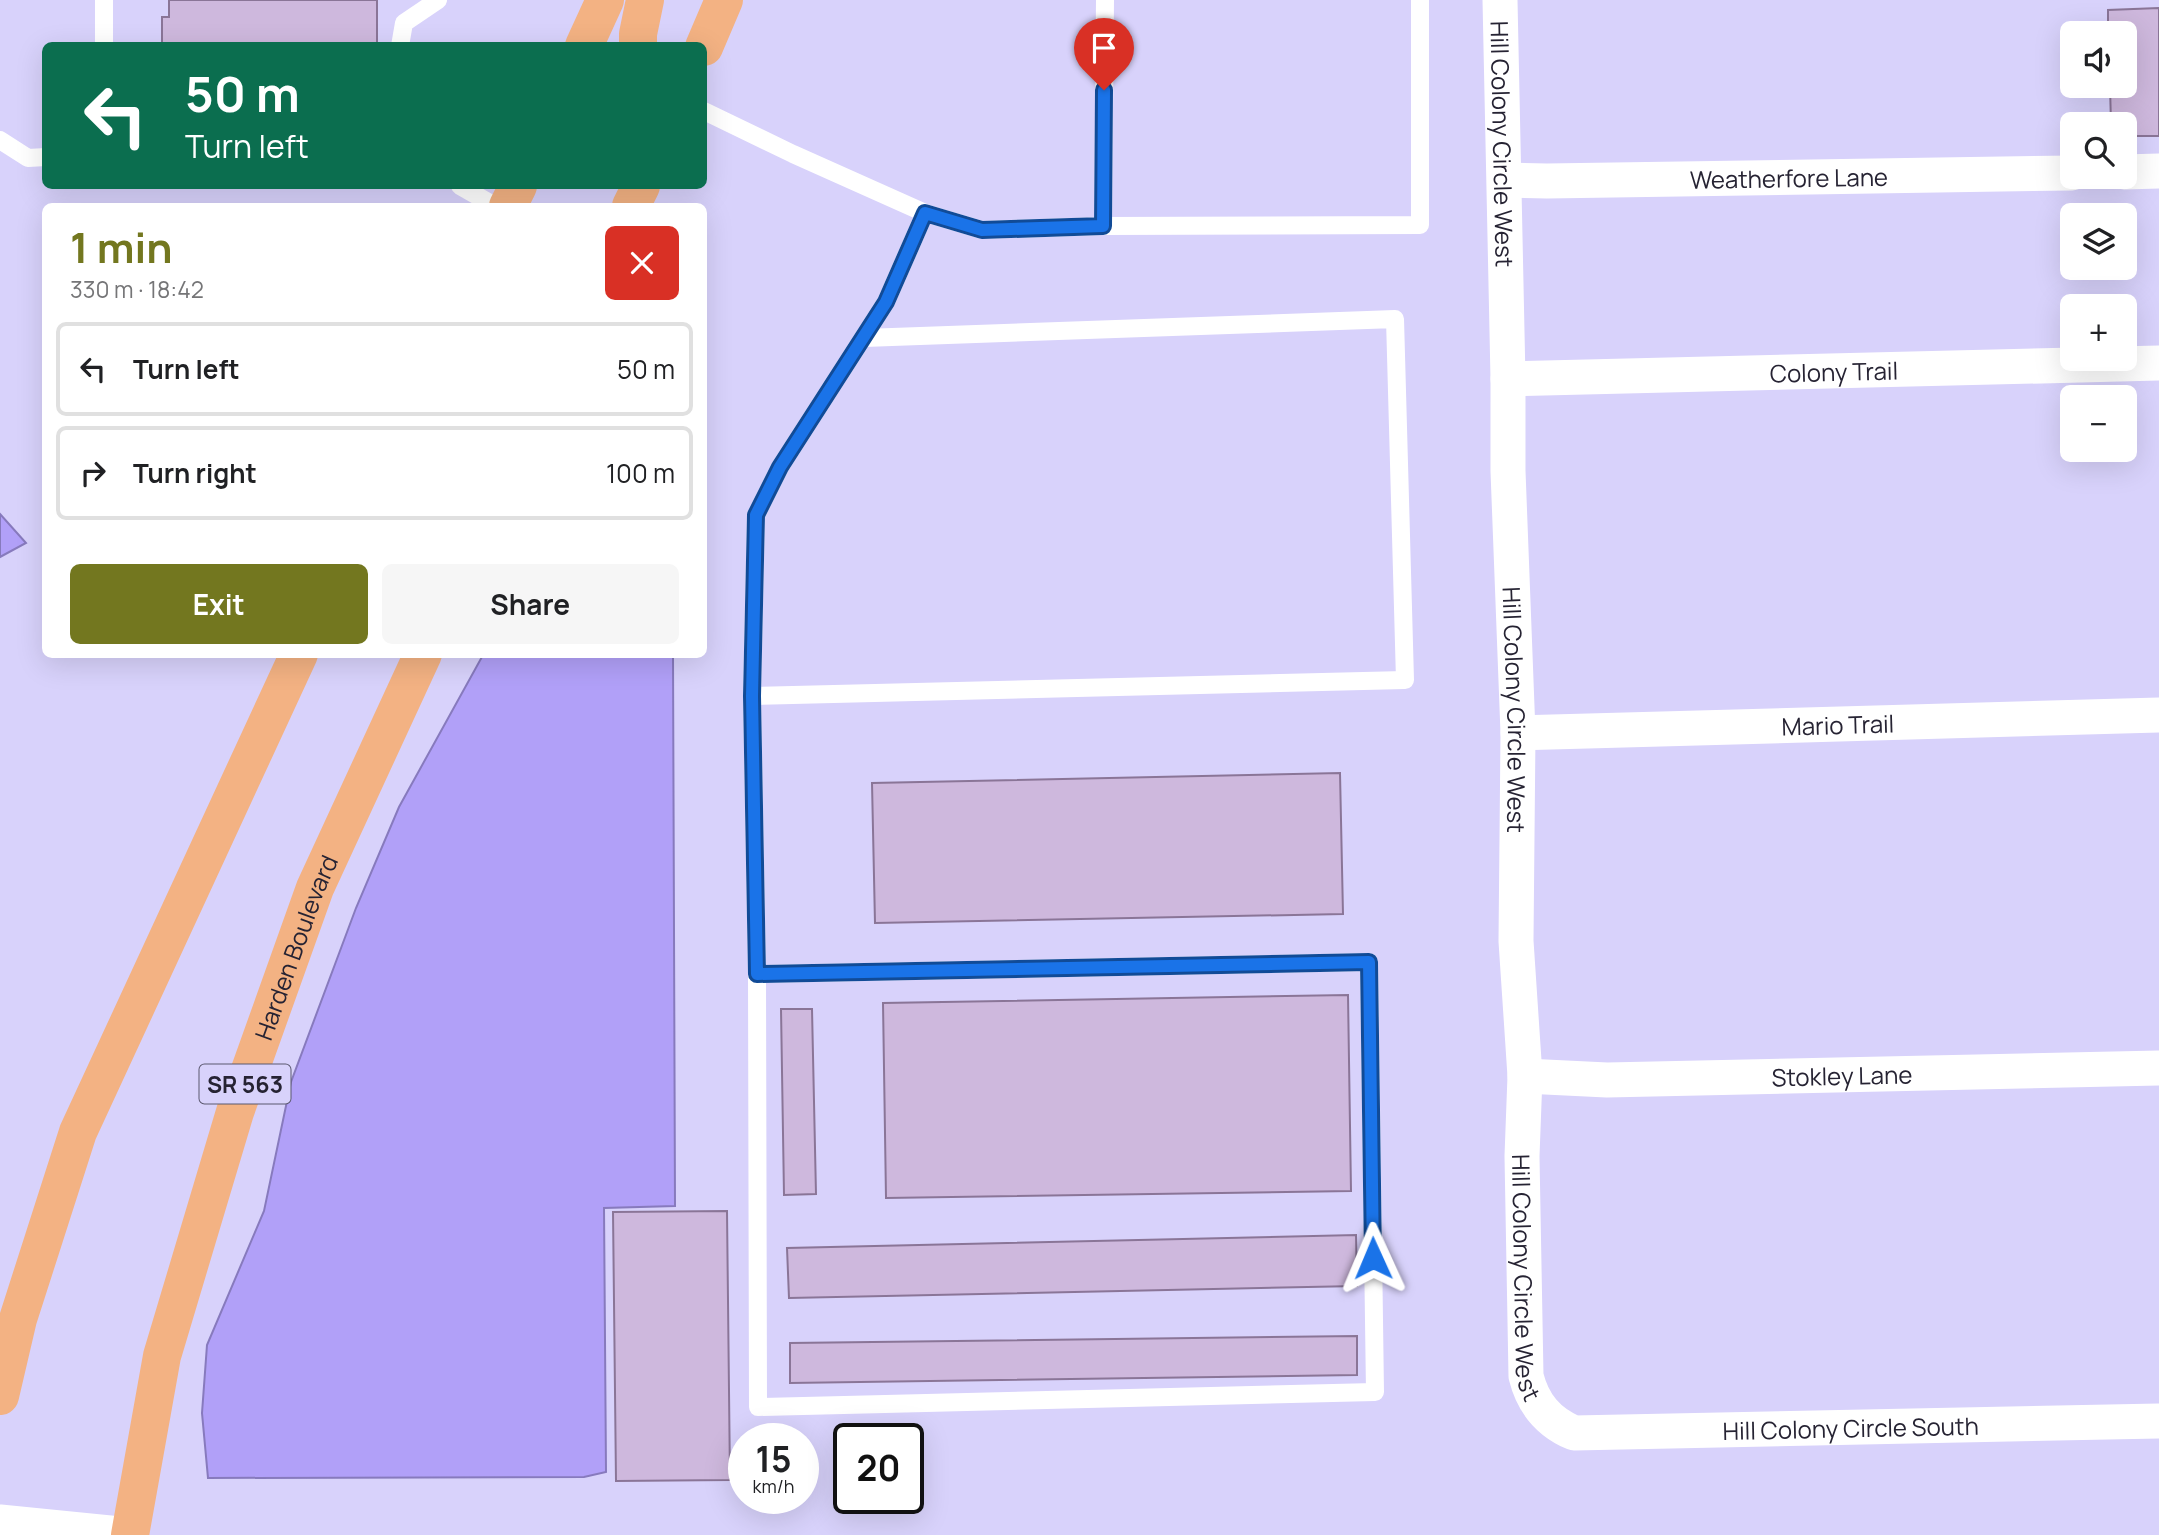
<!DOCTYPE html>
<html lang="en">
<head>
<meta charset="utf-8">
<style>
  body { margin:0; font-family:Manrope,sans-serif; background:#f6f6f6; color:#202124; height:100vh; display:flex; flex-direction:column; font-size:26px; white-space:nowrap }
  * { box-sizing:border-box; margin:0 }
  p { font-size:23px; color:#757577 }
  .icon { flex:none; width:38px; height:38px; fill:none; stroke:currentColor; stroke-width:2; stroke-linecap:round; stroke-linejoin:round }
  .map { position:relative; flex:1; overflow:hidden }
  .sheet { position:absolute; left:42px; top:203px; width:665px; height:455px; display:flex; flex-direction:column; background:#fff; border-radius:10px; box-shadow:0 7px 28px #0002 }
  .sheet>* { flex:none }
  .banner { position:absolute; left:42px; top:42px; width:665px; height:147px; border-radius:10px; box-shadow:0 7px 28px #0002; background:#0b6e4f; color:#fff; overflow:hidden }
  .controls { position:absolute; left:2060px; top:21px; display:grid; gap:14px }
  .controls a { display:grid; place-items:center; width:77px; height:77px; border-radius:10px; background:#fff; box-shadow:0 7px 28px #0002; font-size:35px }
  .speed { position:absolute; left:728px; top:1423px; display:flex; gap:14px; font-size:35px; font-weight:700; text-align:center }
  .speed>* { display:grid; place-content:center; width:91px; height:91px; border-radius:50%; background:#fff; box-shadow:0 7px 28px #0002; line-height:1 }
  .speed small { font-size:18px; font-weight:400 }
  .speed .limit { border:4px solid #111; border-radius:10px; background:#fff; color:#111 }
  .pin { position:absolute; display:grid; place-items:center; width:60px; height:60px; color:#fff; margin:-72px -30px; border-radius:50% 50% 50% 0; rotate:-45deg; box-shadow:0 0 7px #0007 }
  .pin .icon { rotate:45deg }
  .me { position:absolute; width:77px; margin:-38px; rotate:359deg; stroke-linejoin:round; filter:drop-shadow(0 0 5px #0008) }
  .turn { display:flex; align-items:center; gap:24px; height:147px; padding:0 28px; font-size:32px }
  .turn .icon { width:91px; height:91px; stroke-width:2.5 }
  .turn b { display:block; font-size:49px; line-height:60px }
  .round { display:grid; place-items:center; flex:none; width:74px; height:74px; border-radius:10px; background:#f6f6f6 }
  .headline { display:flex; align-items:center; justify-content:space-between; height:119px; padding:0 28px }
  h1 { font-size:42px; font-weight:700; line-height:52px; color:#73771f }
  .action { display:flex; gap:14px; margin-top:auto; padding:14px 28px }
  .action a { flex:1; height:80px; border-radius:10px; background:#73771f; color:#fff; font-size:28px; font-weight:700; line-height:80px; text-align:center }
  .action a+a { background:#f6f6f6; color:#202124 }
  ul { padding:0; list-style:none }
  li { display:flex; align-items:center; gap:21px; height:94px; margin:0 14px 10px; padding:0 14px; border:4px solid #e0e0e0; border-radius:10px }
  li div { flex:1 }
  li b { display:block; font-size:26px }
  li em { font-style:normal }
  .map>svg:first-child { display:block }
  .water { fill:#b1a0f8; stroke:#877abd; stroke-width:2 }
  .building { fill:#ceb8dd; stroke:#8a7597; stroke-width:2 }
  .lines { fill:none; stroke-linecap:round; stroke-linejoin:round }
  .service { stroke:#fff; stroke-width:18 }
  .minor { stroke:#fff; stroke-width:35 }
  .primary { stroke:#f3b283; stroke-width:38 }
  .route-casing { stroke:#114b97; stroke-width:18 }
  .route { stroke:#1a73e8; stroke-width:12 }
  .labels { text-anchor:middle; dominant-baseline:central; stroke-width:5; stroke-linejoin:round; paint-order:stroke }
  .shield { fill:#d8d2fb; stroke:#5b586f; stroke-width:2 }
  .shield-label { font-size:23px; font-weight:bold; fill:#262333 }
  .street-label { font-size:24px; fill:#262333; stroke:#d8d2fb }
</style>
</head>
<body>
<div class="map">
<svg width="2159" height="1535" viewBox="0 0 2159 1535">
  <rect width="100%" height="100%" fill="#d8d2fb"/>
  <g class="water">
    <path d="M0,514L26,543L0,557Z"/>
    <path d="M483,655H673L675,1206L604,1208L606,1472L584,1477L208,1478L202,1413L207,1345L264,1211L291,1082L356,908L399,807Z"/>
  </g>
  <g class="building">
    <path d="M169,0H377V46H162V17H169Z"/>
    <path d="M2159,8V136H2124V124H2111L2110,86H2124V33H2108V10Z"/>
    <path d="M1340,773L1343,914L875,923L872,783Z"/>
    <path d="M1348,995L1351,1191L886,1198L883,1003Z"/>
    <path d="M781,1009H812L816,1194L784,1195Z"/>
    <path d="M727,1211L730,1480L616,1481L613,1212Z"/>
    <path d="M1356,1235L1357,1286L789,1298L787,1248Z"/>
    <path d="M1357,1336V1375L790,1383V1343Z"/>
  </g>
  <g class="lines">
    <g class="service">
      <path d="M1105,0L1103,226L1420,225V0"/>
      <path d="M104,46V0"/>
      <path d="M400,46L404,23L438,0"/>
      <path d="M704,111L793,154L925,213L982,230L1103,226"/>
      <path d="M0,140L28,158L46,157"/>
      <path d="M460,186L495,206"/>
      <path d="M864,338L1395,319L1405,680L752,696L756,515L780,467L886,302L925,213"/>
      <path d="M752,696L757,974L758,1407L1375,1392L1369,962L757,974"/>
    </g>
    <g class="minor">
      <path id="s1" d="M1500,0L1508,379V471L1518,733L1516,941L1525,1076L1522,1156L1526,1376C1533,1404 1548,1422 1574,1433L2159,1421"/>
      <path d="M2124,172L2159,171"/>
      <path id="s2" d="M1505,180L1547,181L2072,173"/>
      <path id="s3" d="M1508,379L2159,363"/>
      <path id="s4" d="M1518,733L2159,715"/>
      <path id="s5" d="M1525,1076L1607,1080L2159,1068"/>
      <path d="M0,1522L130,1535"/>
    </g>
    <g class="primary">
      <path d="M584,46L605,0"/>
      <path d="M638,46V34L645,0"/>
      <path d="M704,47L724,0"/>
      <path d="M508,206L518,186"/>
      <path d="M631,206L641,186"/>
      <path d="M0,1396L18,1319L78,1132L299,654"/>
      <path id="s6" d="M130,1535L162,1356L235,1112L315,888L423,654"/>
    </g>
  </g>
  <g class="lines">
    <g class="route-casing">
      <path id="route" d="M1104,90L1103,226L982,230L925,213L886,302L780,467L756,515L752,696L757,974L1369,962L1373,1258"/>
    </g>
    <use href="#route" class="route"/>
  </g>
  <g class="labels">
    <rect class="shield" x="199.5" y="1064.5" width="91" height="39" rx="5"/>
    <g class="shield-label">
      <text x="245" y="1084">SR 563</text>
    </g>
    <g class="street-label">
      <text stroke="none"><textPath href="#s1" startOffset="144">Hill Colony Circle West</textPath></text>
      <text stroke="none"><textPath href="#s2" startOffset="284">Weatherfore Lane</textPath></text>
      <text stroke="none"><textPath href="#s3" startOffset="326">Colony Trail</textPath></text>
      <text stroke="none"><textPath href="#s1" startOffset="710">Hill Colony Circle West</textPath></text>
      <text stroke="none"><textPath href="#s4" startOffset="320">Mario Trail</textPath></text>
      <text stroke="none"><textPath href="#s6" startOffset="612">Harden Boulevard</textPath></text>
      <text stroke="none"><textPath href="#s5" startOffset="317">Stokley Lane</textPath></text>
      <text stroke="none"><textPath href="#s1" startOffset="1278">Hill Colony Circle West</textPath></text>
      <text stroke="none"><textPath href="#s1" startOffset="1731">Hill Colony Circle South</textPath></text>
    </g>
  </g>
</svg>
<div class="controls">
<a><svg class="icon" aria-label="sound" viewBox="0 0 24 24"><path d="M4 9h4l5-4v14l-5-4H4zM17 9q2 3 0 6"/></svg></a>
<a><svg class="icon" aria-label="search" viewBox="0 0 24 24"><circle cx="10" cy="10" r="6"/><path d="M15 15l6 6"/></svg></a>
<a><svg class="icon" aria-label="layers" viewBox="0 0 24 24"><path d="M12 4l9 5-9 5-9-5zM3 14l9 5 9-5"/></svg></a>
<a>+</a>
<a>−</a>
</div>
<div class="speed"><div>15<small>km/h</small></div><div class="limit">20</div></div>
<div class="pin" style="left:1104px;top:90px;background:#d93025"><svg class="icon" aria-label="arrive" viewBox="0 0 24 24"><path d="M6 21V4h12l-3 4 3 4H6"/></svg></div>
<svg class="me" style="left:1373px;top:1258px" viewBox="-20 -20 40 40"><path d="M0-17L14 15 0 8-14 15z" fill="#1a73e8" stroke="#fff" stroke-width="4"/></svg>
<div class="banner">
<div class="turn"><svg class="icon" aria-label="left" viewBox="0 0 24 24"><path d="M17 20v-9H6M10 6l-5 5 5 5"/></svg><div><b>50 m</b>Turn left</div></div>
</div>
<section class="sheet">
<div class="headline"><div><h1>1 min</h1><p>330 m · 18:42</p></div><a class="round" style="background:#d93025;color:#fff"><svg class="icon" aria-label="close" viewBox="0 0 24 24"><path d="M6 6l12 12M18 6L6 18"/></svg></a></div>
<ul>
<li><svg class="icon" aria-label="left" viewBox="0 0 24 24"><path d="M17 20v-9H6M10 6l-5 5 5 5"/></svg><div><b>Turn left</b></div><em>50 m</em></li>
<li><svg class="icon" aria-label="right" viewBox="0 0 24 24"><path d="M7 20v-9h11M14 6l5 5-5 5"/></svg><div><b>Turn right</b></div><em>100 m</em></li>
</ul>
<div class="action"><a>Exit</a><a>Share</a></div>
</section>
</div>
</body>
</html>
